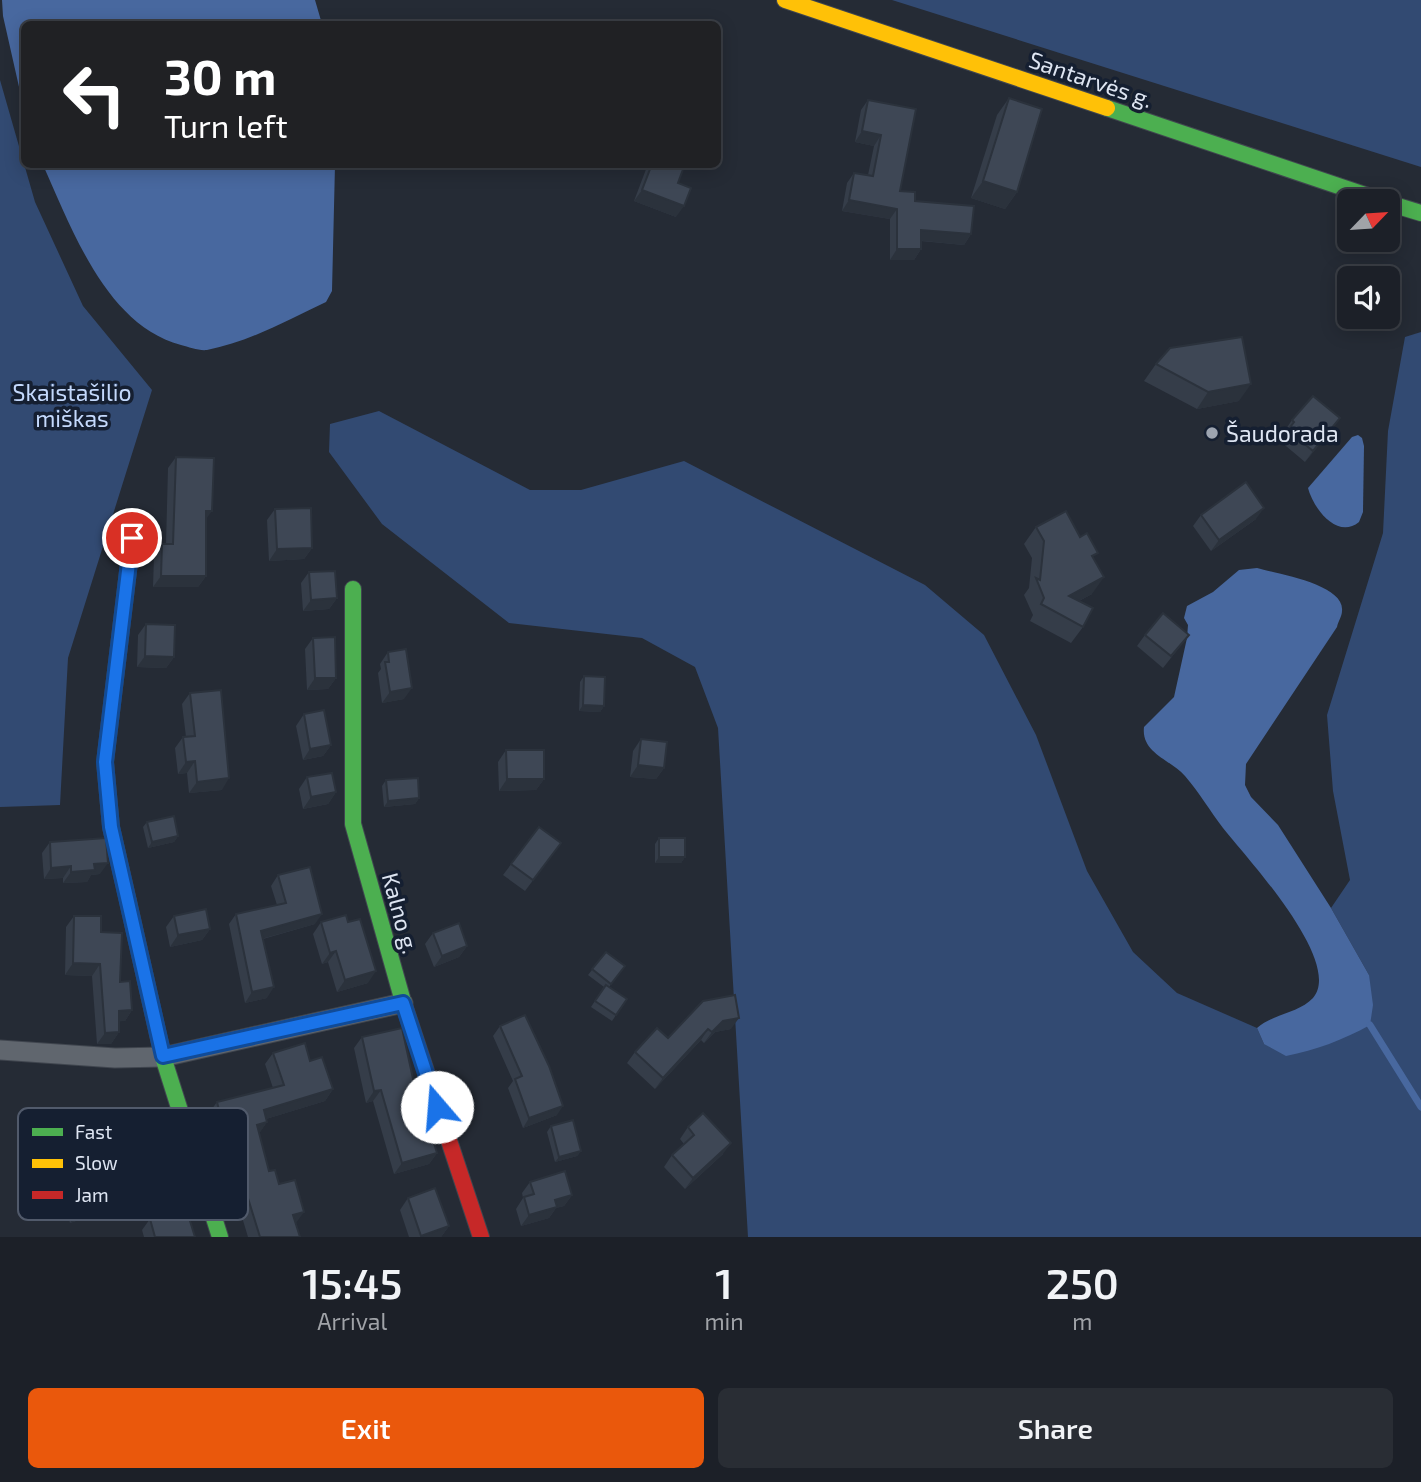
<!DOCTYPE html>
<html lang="en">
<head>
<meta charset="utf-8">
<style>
  body { margin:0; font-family:"Exo 2",sans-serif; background:#292d34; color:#f1f3f6; height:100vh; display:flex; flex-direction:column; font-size:26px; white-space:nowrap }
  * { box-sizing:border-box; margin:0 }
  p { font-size:23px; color:#a0a3a8 }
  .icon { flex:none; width:38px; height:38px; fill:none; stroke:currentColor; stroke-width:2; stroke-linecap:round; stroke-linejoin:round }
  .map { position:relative; height:1237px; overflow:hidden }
  .side { display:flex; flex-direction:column; background:#1c2028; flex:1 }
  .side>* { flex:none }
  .top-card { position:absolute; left:21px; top:21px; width:700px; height:147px; border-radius:10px; box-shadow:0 4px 18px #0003,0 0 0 2px #3a3e45; background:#202124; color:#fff; overflow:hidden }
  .needle { width:46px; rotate:65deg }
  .buttons { position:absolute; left:1337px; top:189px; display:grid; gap:14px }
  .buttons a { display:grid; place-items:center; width:63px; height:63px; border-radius:10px; background:#1c2028; box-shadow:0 4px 18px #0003,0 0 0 2px #3a3e45; font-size:35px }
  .pin { position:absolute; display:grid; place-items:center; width:60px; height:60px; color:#fff; margin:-30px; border:4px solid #fff; border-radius:50%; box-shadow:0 2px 7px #0007 }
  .me { position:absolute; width:77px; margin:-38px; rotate:342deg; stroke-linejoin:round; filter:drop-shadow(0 0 5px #0008) }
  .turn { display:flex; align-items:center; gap:24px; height:147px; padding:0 28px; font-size:32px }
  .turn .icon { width:91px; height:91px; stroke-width:2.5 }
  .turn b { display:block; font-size:49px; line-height:60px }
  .eta { display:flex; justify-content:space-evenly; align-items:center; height:119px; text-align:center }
  .eta b { font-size:42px; font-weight:600; line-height:49px }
  .cta { display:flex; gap:14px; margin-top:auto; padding:14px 28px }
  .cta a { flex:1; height:80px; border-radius:10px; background:#ea580c; color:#fff; font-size:28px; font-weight:600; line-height:80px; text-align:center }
  .cta a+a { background:#292d34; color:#f1f3f6 }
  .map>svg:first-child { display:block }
  .green { fill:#324a72 }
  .water { fill:#48689f }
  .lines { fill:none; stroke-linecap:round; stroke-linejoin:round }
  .stream { stroke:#48689f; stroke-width:7 }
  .street-casing { stroke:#40464f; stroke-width:21 }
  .fast-casing { stroke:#40464f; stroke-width:18 }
  .slow-casing { stroke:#40464f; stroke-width:18 }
  .jam-casing { stroke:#40464f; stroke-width:18 }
  .street { stroke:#60666e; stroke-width:19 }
  .fast { stroke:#4caf50; stroke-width:16 }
  .slow { stroke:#ffc107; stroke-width:16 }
  .jam { stroke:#c62828; stroke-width:16 }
  .wall { fill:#353d49 }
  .shaded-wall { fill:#2b323c }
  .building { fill:#3e4755; stroke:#2b323c; stroke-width:2 }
  .route-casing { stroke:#114b97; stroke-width:18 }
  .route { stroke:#1a73e8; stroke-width:12 }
  .poi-dot { fill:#9da4b0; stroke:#151f31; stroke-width:2.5 }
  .labels { text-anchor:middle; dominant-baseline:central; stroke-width:7; stroke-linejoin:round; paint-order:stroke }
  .street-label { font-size:23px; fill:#dee5f2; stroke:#151f31 }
  .park-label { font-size:23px; fill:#c4d9fc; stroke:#151f31 }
  .poi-label { font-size:23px; fill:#dee5f2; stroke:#151f31; text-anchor:start }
  .key { fill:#151f31; stroke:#515a6b; stroke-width:2 }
  .key-label { font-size:19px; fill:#dee5f2 }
</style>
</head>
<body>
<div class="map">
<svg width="1421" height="1237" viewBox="0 0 1421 1237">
  <rect width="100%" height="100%" fill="#252b35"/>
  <g class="green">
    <path d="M892,0H1421V167Z"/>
    <path d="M0,80L35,202L83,306L152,390L68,658L60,805L0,807Z"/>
    <path d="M1421,332V1237H748L718,728L695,667L642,638L509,623L382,524L329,452L330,424L379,411L530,490H581L684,461L925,585L984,635L1036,735L1087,871L1133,952L1177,993L1257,1028L1264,1044L1369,975L1331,908L1350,880L1333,791L1327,715L1383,533L1388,431L1405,337Z"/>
  </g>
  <g class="water">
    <path d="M2,0H315L322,24H24V109L3,16Z"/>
    <path d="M43,165H335L332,291L326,302C288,320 249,342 207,350C199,351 189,347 181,345C106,325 72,229 43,165Z"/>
    <path d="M1358,435L1362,438L1364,446L1363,512L1359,522C1337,540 1313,508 1308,488L1352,437Z"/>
    <path d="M1257,568C1277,574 1345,584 1342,611C1342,616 1338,622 1337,627L1246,764L1245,785L1251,797L1278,825L1331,908L1369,975L1373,1005L1370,1025C1343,1040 1316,1050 1286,1056L1264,1044L1257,1028C1273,1014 1299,1013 1313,998C1344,962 1246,857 1223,828C1210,811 1199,792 1185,776C1170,759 1141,753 1144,727L1174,697L1187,638L1188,625L1184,618L1187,606L1213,592L1239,570Z"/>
  </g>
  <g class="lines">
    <path class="stream" d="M1370,1025L1421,1107"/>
    <g class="street-casing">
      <path id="street" d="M0,1050L115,1058L163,1057L403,1003"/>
    </g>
    <g class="fast-casing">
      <g id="fast">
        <path d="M1107,108L1383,201"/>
        <path d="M1388,203L1421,213"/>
        <path d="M353,589V824L404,1005"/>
        <path d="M128,901L163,1057L220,1237"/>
      </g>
    </g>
    <g class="slow-casing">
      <path id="slow" d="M785,0L1107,108"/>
    </g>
    <g class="jam-casing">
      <g id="jam">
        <path d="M128,901L111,827L105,762L132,538"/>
        <path d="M404,1005L481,1237"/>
      </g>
    </g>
    <use href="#street" class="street"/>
    <use href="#fast" class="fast"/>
    <use href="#slow" class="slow"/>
    <use href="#jam" class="jam"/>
  </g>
  <g class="wall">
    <path d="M1009,98L1017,192L1005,209L971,198L997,115Z"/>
    <path d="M868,100L900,191L971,234L964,245L921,241V249L914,260H890V219L842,211L847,183L854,173L868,175L874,146L855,142L861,110Z"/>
    <path d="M648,164H685L678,183L676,217L634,201Z"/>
    <path d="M1156,364L1239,401L1197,409L1144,381Z"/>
    <path d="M1292,420L1332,429L1305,462L1280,441L1286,433L1284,432Z"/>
    <path d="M176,457L206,520V576L198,587H153L154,556L162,544H166L168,468Z"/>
    <path d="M275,509L312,548L304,559L269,561L267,520Z"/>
    <path d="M1201,515L1256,519L1211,551L1193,526Z"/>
    <path d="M1036,527L1080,537L1094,559L1092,594L1079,601L1083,627L1071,643L1030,621L1033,615L1024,595L1029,588L1032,558L1024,544Z"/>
    <path d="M309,572L337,598L329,609L303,611L301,583Z"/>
    <path d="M146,624L174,657L166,668L137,667L138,635Z"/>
    <path d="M1145,635H1189L1163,668L1137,646Z"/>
    <path d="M313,638L336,678L328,689L307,690L305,649Z"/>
    <path d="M388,652L404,699L382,703L378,673L381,669L380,664Z"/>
    <path d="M584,676L604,706L600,712L579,711L580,682Z"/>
    <path d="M190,693L222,790L189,793L187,773L178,774L175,748L183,737H186L182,704Z"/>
    <path d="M304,714L331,745L323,756L303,760L296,726Z"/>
    <path d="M641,739L664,768L656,779L630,777L633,751Z"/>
    <path d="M506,750L544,779L536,790L499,791L498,762Z"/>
    <path d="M307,777L336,792L328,804L303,809L299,789Z"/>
    <path d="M386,780L419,798L415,804L384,807L382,786Z"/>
    <path d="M147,822L178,836L174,842L148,848L143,827Z"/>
    <path d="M539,827L561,843L525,891L503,875Z"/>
    <path d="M659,838L685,857L681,863H655V844Z"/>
    <path d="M50,842L100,874L91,875L87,882L63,883V878L44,879L42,853Z"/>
    <path d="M278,875L315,924L263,939L267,998L245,1003L229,924L236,914L277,905L271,886Z"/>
    <path d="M74,916L101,932L120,982L132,1010L125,1021H119V1032L111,1044H97L92,976L65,975L66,927Z"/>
    <path d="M174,916L210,929L202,940L170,947L166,927Z"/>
    <path d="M321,922H348L368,983L337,992L328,962L322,964L313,934Z"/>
    <path d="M433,933L467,946L459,957L434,967L425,944Z"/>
    <path d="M606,952L625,966L609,987L627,999L612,1021L591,1007L604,987L588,975Z"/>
    <path d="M703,1001L731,1029L715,1032L704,1043L701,1040L655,1089L627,1063L635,1052L668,1038Z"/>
    <path d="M500,1026L557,1115L523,1128L508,1088L513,1081L493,1036Z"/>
    <path d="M362,1037L420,1111L437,1153L429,1164L394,1174L373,1101L366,1103L354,1048Z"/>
    <path d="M273,1053L310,1061L333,1089L325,1101L266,1119L267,1122L259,1133L269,1171L279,1184L296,1223L300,1237H248L226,1164L222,1165L209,1113L217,1102L273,1088L265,1064Z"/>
    <path d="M551,1126L581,1151L577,1156L555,1162L547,1132Z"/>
    <path d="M688,1127L723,1154L685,1189L664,1167L672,1155L684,1144L680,1139Z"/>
    <path d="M137,1147L167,1175L136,1184L130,1159Z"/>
    <path d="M530,1182L572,1195L564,1206L556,1208L549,1218L521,1226L516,1209L523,1198L522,1193Z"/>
    <path d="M70,1185L91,1216L70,1223L62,1196Z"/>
    <path d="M408,1198L449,1226L441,1237H409L400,1210Z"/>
    <path d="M150,1219L195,1237H144L142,1230Z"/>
  </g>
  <g class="shaded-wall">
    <path d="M862,131L881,135L874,146L855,142Z"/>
    <path d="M983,181L1017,192L1005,209L971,198Z"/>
    <path d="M642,190L684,206L676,217L634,201Z"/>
    <path d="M849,200L897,209L890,219L842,211Z"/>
    <path d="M921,230L971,234L964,245L914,240Z"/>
    <path d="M897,249H921L914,260H890Z"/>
    <path d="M1251,384L1239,401L1197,409L1208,392Z"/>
    <path d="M1340,418L1332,429L1305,462L1313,451Z"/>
    <path d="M1264,508L1256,519L1211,551L1219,540Z"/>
    <path d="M206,511H212L204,522Z"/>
    <path d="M312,548L304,559L269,561L277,549Z"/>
    <path d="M161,576H206L198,587H153Z"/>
    <path d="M1104,577L1092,594L1057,612L1069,596Z"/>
    <path d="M337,598L329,609L303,611L311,600Z"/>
    <path d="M145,656L174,657L166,668L137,667Z"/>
    <path d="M315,678H336L328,689L307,690Z"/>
    <path d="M412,688L404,699L382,703L390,692Z"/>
    <path d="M583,705L604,706L600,712L579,711Z"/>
    <path d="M331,745L323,756L303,760L310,749Z"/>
    <path d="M195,761L187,773L178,774L186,762Z"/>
    <path d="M638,765L664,768L656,779L630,777Z"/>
    <path d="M229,778L222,790L189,793L197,782Z"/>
    <path d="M507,779H544L536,790L499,791Z"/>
    <path d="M336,792L328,804L303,809L311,797Z"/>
    <path d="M419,798L415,804L384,807L388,801Z"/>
    <path d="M178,836L174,842L148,848L152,842Z"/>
    <path d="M659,857H685L681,863H655Z"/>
    <path d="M108,863L100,874L91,875L87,882L63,883L71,872L94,864Z"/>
    <path d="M71,866L63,878L44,879L51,868Z"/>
    <path d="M322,914L315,924L254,941L261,931Z"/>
    <path d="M210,929L202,940L170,947L178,935Z"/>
    <path d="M467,946L459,957L434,967L442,956Z"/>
    <path d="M336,951L328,962L322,964L330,953Z"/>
    <path d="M73,963L100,964L92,976L65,975Z"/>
    <path d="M376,971L368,983L337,992L345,980Z"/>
    <path d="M274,987L267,998L245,1003L252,992Z"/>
    <path d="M132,1010L125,1021L111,1022L119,1011Z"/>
    <path d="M739,1018L731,1029L715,1032L704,1043L712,1032L723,1021Z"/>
    <path d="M708,1029L701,1040L655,1089L663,1078Z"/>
    <path d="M119,1032L111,1044H97L105,1033Z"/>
    <path d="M333,1089L325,1101L256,1122L264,1110Z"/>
    <path d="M381,1090L373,1101L366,1103L374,1091Z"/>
    <path d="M563,1106L557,1115L523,1128L529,1118Z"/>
    <path d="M267,1122L259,1134L257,1125Z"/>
    <path d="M731,1143L723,1154L685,1189L693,1178Z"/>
    <path d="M581,1151L577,1156L555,1162L559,1157Z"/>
    <path d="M234,1153L226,1164L222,1165L230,1154Z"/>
    <path d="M437,1153L429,1164L394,1174L402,1163Z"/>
    <path d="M175,1164L167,1175L136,1184L144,1172Z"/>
    <path d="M572,1195L564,1206L556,1208L549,1218L521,1226L529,1215L555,1200Z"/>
    <path d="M99,1205L91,1216L70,1223L78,1211Z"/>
    <path d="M304,1212L296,1223L285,1226L293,1215Z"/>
    <path d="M449,1226L441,1237H421V1236Z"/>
  </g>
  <g class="building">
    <path d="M1009,98L1042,109L1017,192L983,181Z"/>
    <path d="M868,100L916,109L900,191L915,192V201L974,206L971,234L921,230V249H897V209L849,200L854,173L873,176L881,135L862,131Z"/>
    <path d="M652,164H685L678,183L691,188L684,206L642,190Z"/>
    <path d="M1242,337L1251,384L1208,392L1156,364L1170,348Z"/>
    <path d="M1313,396L1340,418L1313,451L1288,430L1294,422L1292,420Z"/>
    <path d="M176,457L214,458L212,511H206V576H161L162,544H173Z"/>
    <path d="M1246,482L1264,508L1219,540L1201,515Z"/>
    <path d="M311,508L312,548L277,549L275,509Z"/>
    <path d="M1066,511L1080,537L1087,533L1098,553L1092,556L1104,577L1069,596L1093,608L1083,627L1041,604L1044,598L1036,578L1040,580L1044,541L1036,527Z"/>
    <path d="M335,571L337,598L311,600L309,572Z"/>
    <path d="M1163,613L1189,635L1171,656L1145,635Z"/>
    <path d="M146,624L175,625L174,657L145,656Z"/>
    <path d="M335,637L336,678H315L313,638Z"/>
    <path d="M406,649L412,688L390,692L385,662H389L388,652Z"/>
    <path d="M584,676L605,677L604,706L583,705Z"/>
    <path d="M221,690L229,778L197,782L195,761L186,762L183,737L195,736L190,693Z"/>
    <path d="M324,710L331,745L310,749L304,714Z"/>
    <path d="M641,739L667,742L664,768L638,765Z"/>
    <path d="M506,750H544V779H507Z"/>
    <path d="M332,773L336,792L311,797L307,777Z"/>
    <path d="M418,778L419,798L388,801L386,780Z"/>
    <path d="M174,816L178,836L152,842L147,822Z"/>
    <path d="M539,827L561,843L533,880L511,864Z"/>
    <path d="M106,838L108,863L94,864L95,870L71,872V866L51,868L50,842Z"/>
    <rect x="659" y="838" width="26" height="19"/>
    <path d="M310,867L322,914L261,931L274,987L252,992L236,914L286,903L278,875Z"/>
    <path d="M206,909L210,929L178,935L174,916Z"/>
    <path d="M346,915L348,922L360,919L376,971L345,980L336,951L330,953L321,922Z"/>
    <path d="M74,916H101V932L122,933L120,982L130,981L132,1010L119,1011V1032L105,1033L100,964L73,963Z"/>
    <path d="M459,923L467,946L442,956L433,933Z"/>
    <path d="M606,952L625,966L611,984L592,969Z"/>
    <path d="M606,985L627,999L616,1015L595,1001Z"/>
    <path d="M735,995L739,1018L723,1021L712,1032L708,1029L663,1078L635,1052L657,1028L668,1038L703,1001Z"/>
    <path d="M525,1015L549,1066L563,1106L529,1118L515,1079L522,1076L500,1026Z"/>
    <path d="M402,1028L420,1111L424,1110L437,1153L402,1163L381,1090L374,1091L362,1037Z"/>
    <path d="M305,1043L310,1061L322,1057L333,1089L264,1110L267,1122L257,1125L269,1171L275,1170L279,1184L295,1180L304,1212L293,1215L300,1237H260L234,1153L230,1154L217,1102L284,1085L273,1053Z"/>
    <path d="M703,1113L731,1143L693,1178L672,1155L694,1135L688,1127Z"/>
    <path d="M573,1120L581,1151L559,1157L551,1126Z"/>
    <path d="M565,1171L572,1195L555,1200L557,1207L529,1215L524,1197L534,1194L530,1182Z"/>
    <path d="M435,1188L449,1226L421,1236L408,1198Z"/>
    <path d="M186,1208L195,1237H155L150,1219Z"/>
  </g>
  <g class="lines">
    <g class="route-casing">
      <path id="route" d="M132,538L105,762L111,827L163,1056L403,1003L437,1107"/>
    </g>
    <use href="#route" class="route"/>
  </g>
  <circle class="poi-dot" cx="1212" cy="433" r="7"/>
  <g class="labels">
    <g class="street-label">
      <text transform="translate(1091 79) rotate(19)">Santarvės g.</text>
      <text transform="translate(401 913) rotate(75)">Kalno g.</text>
    </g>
    <g class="park-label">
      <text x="72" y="392">Skaistašilio<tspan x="72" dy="26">miškas</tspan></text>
    </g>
    <g class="poi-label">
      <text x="1226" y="433">Šaudorada</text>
    </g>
  </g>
  <rect x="18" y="1108" width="230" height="112" rx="10" class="key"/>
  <rect x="32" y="1128" width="31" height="8" fill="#4caf50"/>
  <rect x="32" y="1159" width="31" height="9" fill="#ffc107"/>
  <rect x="32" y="1191" width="31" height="8" fill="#c62828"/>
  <g class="key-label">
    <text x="75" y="1139">Fast</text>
    <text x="75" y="1170">Slow</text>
    <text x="75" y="1202">Jam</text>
  </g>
</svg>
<div class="buttons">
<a><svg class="needle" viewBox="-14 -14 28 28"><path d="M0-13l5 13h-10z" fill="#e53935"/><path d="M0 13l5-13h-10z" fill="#a0a3a8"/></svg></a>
<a><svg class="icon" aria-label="sound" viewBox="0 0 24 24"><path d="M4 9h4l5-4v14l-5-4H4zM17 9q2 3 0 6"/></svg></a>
</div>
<div class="pin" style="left:132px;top:538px;background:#d93025"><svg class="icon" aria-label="arrive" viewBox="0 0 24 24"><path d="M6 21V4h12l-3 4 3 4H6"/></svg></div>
<svg class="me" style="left:437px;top:1107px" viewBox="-20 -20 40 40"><circle r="19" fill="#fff"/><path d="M0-13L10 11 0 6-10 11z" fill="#1a73e8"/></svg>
<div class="top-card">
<div class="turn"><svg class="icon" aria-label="left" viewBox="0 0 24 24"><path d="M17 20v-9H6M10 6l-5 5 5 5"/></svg><div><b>30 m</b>Turn left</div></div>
</div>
</div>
<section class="side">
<div class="eta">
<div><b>15:45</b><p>Arrival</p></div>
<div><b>1</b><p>min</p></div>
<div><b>250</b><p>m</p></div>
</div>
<div class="cta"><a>Exit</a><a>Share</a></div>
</section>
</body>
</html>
